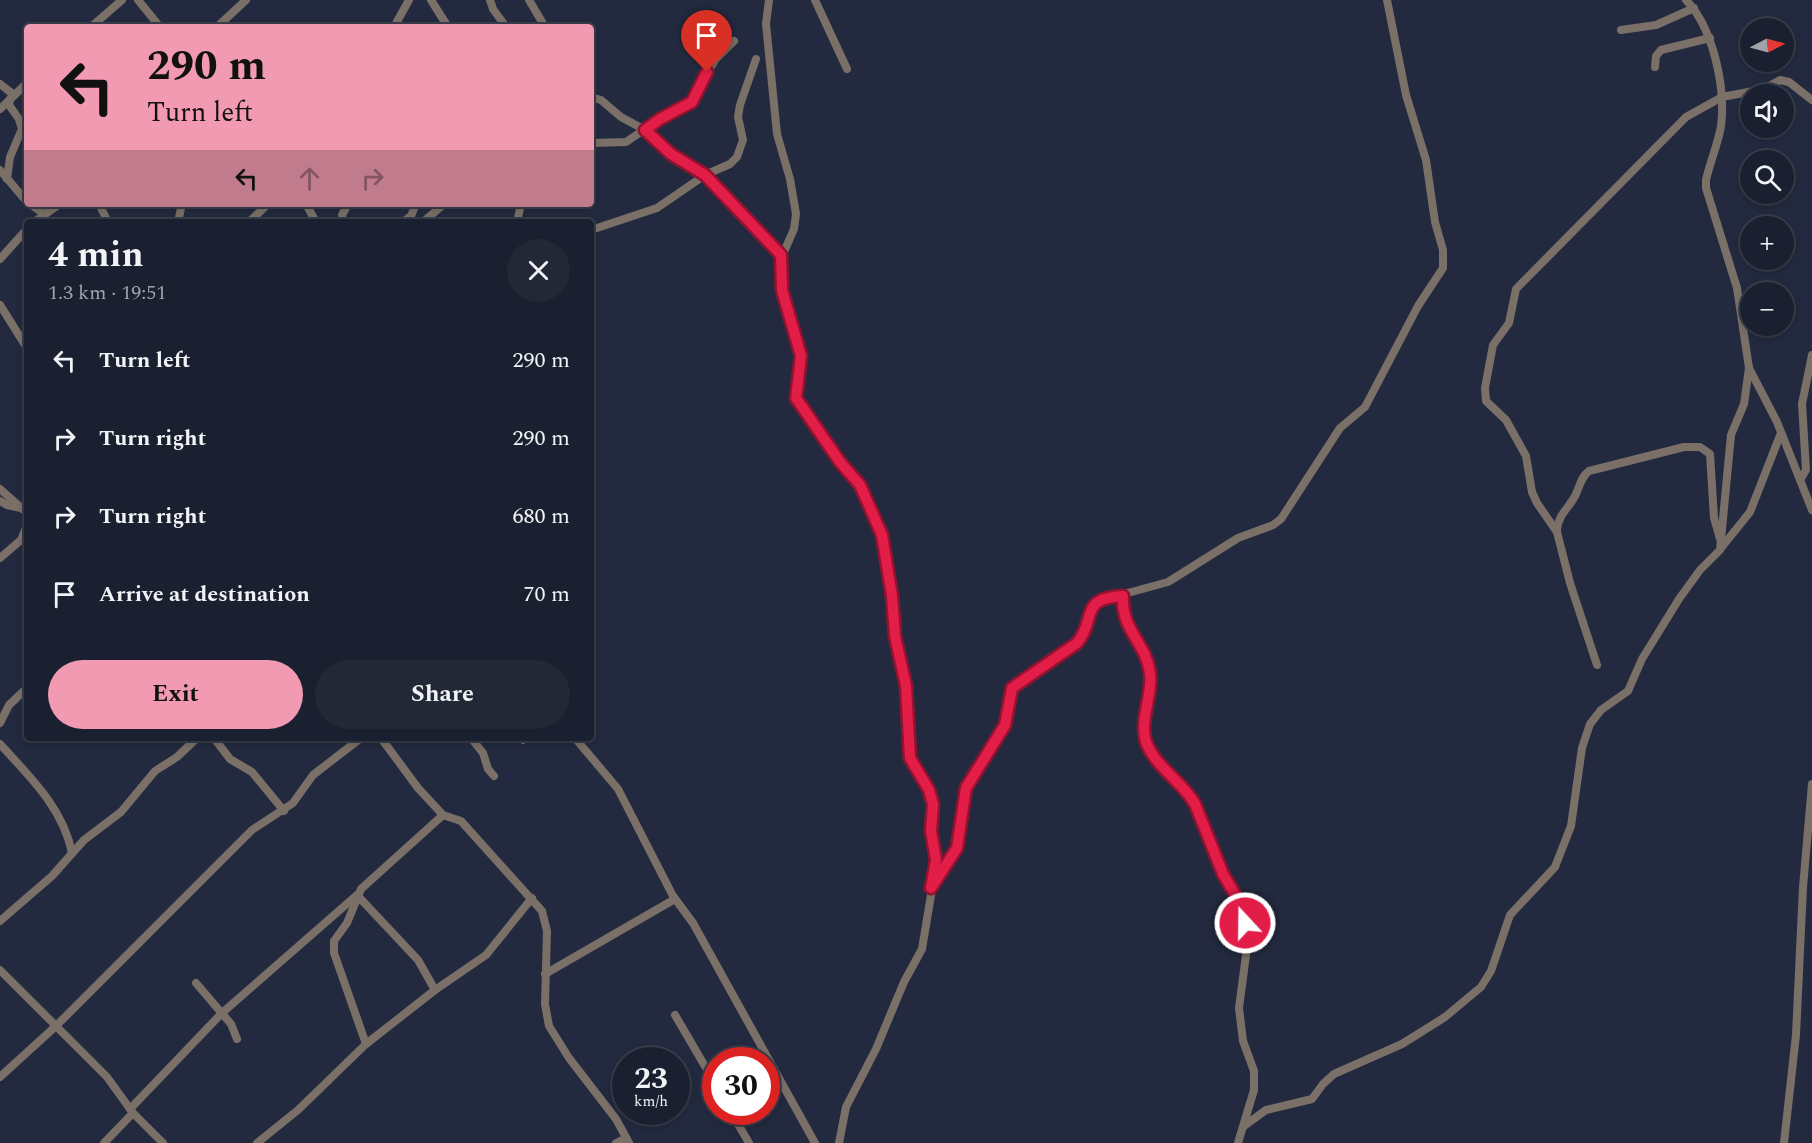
<!DOCTYPE html>
<html lang="en">
<head>
<meta charset="utf-8">
<style>
  body { margin:0; font-family:Spectral,serif; background:#232837; color:#f1f3f6; height:100vh; display:flex; flex-direction:column; font-size:22px; white-space:nowrap }
  * { box-sizing:border-box; margin:0 }
  p { font-size:20px; color:#9fa3aa }
  .icon { flex:none; width:33px; height:33px; fill:none; stroke:currentColor; stroke-width:2; stroke-linecap:round; stroke-linejoin:round }
  .map { position:relative; flex:1; overflow:hidden }
  .details { position:absolute; left:24px; top:219px; width:570px; height:522px; display:flex; flex-direction:column; background:#1a202f; border-radius:6px; box-shadow:0 3px 9px #0003,0 0 0 2px #383e4b }
  .details>* { flex:none }
  .top-card { position:absolute; left:24px; top:24px; width:570px; height:183px; border-radius:6px; box-shadow:0 3px 9px #0003,0 0 0 2px #383e4b; background:#f19ab1; color:#111; overflow:hidden }
  .needle { width:39px; rotate:84deg }
  .fabs { position:absolute; left:1740px; top:18px; display:grid; gap:12px }
  .fabs a { display:grid; place-items:center; width:54px; height:54px; border-radius:50%; background:#1a202f; box-shadow:0 3px 9px #0003,0 0 0 2px #383e4b; font-size:30px }
  .speed { position:absolute; left:612px; top:1047px; display:flex; gap:12px; font-size:30px; font-weight:700; text-align:center }
  .speed>* { display:grid; place-content:center; width:78px; height:78px; border-radius:50%; background:#1a202f; box-shadow:0 3px 9px #0003,0 0 0 2px #383e4b; line-height:1 }
  .speed small { font-size:15px; font-weight:400 }
  .speed .limit { border:9px solid #d22; background:#fff; color:#111 }
  .pin { position:absolute; display:grid; place-items:center; width:51px; height:51px; color:#fff; margin:-62px -26px; border-radius:50% 50% 50% 0; rotate:-45deg; box-shadow:0 0 6px #0007 }
  .pin .icon { rotate:45deg }
  .me { position:absolute; width:66px; margin:-33px; rotate:339deg; stroke-linejoin:round; filter:drop-shadow(0 0 4px #0008) }
  .turn { display:flex; align-items:center; gap:21px; height:126px; padding:0 24px; font-size:27px }
  .turn .icon { width:78px; height:78px; stroke-width:2.5 }
  .turn b { display:block; font-size:42px; line-height:51px }
  .lanes { display:flex; align-items:center; height:57px; padding:0 24px; background:#0003; justify-content:center; gap:30px; direction:ltr }
  .lanes .off { opacity:.35 }
  .round { display:grid; place-items:center; flex:none; width:63px; height:63px; border-radius:32px; background:#232837 }
  .summary { display:flex; align-items:center; justify-content:space-between; height:102px; padding:0 24px }
  h1 { font-size:36px; font-weight:700; line-height:45px }
  .button { display:flex; gap:12px; margin-top:auto; padding:12px 24px }
  .button a { flex:1; height:69px; border-radius:36px; background:#f19ab1; color:#111; font-size:24px; font-weight:700; line-height:69px; text-align:center }
  .button a+a { background:#232837; color:#f1f3f6 }
  ul { padding:0; list-style:none }
  li { display:flex; align-items:center; gap:18px; height:78px; padding:0 24px }
  li div { flex:1 }
  li b { display:block; font-size:22px }
  li em { font-style:normal }
  .map>svg:first-child { display:block }
  .lines { fill:none; stroke-linecap:round; stroke-linejoin:round }
  .street { stroke:#7a7067; stroke-width:8 }
  .route-casing { stroke:#92132f; stroke-width:15 }
  .route { stroke:#e11d48; stroke-width:10 }
</style>
</head>
<body>
<div class="map">
<svg width="1812" height="1143" viewBox="0 0 1812 1143">
  <rect width="100%" height="100%" fill="#232a3f"/>
  <g class="lines">
    <g class="street">
      <path d="M138,0L160,27"/>
      <path d="M431,0L448,27"/>
      <path d="M490,0L493,9L506,27"/>
      <path d="M529,0L545,27"/>
      <path d="M769,0L766,24L777,134L790,179L796,214L794,229L780,261L782,290L801,356L796,398L840,462L860,485L882,535L892,596L895,636L906,686L910,758L929,790L933,804L931,831L936,865L922,949L904,982L876,1049L846,1107L839,1143"/>
      <path d="M815,0L847,69"/>
      <path d="M1686,0C1713,28 1726,87 1721,126C1718,144 1710,162 1706,180V188L1737,288L1749,368L1777,422L1812,510"/>
      <path d="M91,27L122,0"/>
      <path d="M217,27L246,0"/>
      <path d="M394,27L409,0"/>
      <path d="M1621,30L1656,25L1694,8"/>
      <path d="M1655,67L1656,56L1661,50L1710,38"/>
      <path d="M0,84L14,95"/>
      <path d="M591,97L601,100L621,117L645,130L671,154L705,175L781,255"/>
      <path d="M0,109L27,83"/>
      <path d="M591,143L626,142L660,119L686,107L696,97L701,83L716,59L734,41"/>
      <path d="M0,170L27,202"/>
      <path d="M7,179L10,157L22,129L19,119L9,105L10,99"/>
      <path d="M30,204L44,214"/>
      <path d="M99,204L108,222"/>
      <path d="M306,204L316,222"/>
      <path d="M34,222L60,204"/>
      <path d="M178,222L182,204"/>
      <path d="M249,222L268,204"/>
      <path d="M343,222L342,215L348,204"/>
      <path d="M403,222L411,216L416,204"/>
      <path d="M423,222L444,204"/>
      <path d="M517,222L521,204"/>
      <path d="M591,230L657,208L705,175L730,164L737,157L743,140L738,117L740,105L756,59"/>
      <path d="M0,259L27,229"/>
      <path d="M0,305L27,348"/>
      <path d="M1800,480L1806,470L1802,404L1812,355"/>
      <path d="M0,489L27,513"/>
      <path d="M0,501L7,505L21,508"/>
      <path d="M1557,530C1558,515 1568,509 1575,496C1580,487 1580,478 1589,471L1684,447H1700L1710,454L1714,518L1720,539"/>
      <path d="M1721,548L1750,512L1781,433"/>
      <path d="M0,558L21,540L27,525"/>
      <path d="M1123,596C1121,631 1146,642 1150,673C1153,695 1139,720 1146,742C1156,768 1182,781 1195,804L1228,886L1239,901L1246,923V955L1239,1008L1243,1041L1254,1071V1090L1238,1143"/>
      <path d="M1597,665L1570,583L1557,532L1537,503L1532,492L1526,456L1506,420L1486,401L1485,388L1493,345L1509,323L1516,289L1686,117L1722,97L1764,89L1780,80L1789,82L1812,100"/>
      <path d="M0,723L9,705L27,688"/>
      <path d="M214,738L230,759L252,772L284,811"/>
      <path d="M381,738L418,788L443,815L461,821L542,911L547,931L545,1004L549,1026L569,1058L616,1119L629,1143"/>
      <path d="M471,738L483,753L488,769L494,776"/>
      <path d="M521,738L523,740"/>
      <path d="M575,738L618,789L673,896L693,923L815,1143"/>
      <path d="M0,744C30,777 63,808 72,853"/>
      <path d="M934,884L957,848L966,788L1005,725L1012,688L1077,643L1083,634L1090,611L1102,600L1168,582L1238,538L1273,525L1281,519L1340,428L1365,407L1418,306L1443,268V250L1435,222L1426,160L1406,95L1387,0"/>
      <path d="M0,921L52,876L84,840L121,812L155,771L177,757L197,738"/>
      <path d="M0,970L107,1077L133,1113L163,1143"/>
      <path d="M545,974L675,899"/>
      <path d="M196,983L231,1024L237,1039"/>
      <path d="M675,1015L716,1085"/>
      <path d="M366,1044L334,953V941L347,923L361,889L443,815"/>
      <path d="M0,1077L56,1026L252,830L293,803L313,775L361,738"/>
      <path d="M130,1109L222,1013L357,895L418,960L435,990"/>
      <path d="M731,1112L749,1143"/>
      <path d="M1244,1126L1266,1110L1312,1099L1323,1084L1334,1074L1402,1044L1445,1017L1481,987L1491,971L1510,915L1555,867L1571,826L1582,748L1590,724L1601,710L1628,691L1642,659L1679,599L1700,570L1720,550L1731,435L1744,404L1749,368"/>
      <path d="M104,1143L133,1113"/>
      <path d="M257,1143L298,1110L366,1044L435,990L486,955L532,898"/>
      <path d="M616,1143L626,1138"/>
      <path d="M1784,1143L1796,1035L1803,887L1812,784"/>
    </g>
  </g>
  <g class="lines">
    <g class="route-casing">
      <path id="route" d="M707,72L692,102L660,119L645,130L671,154L705,175L781,255L782,290L801,356L796,398L840,462L860,485L882,535L892,596L895,636L906,686L910,758L929,790L933,804L931,831L936,860L931,888L957,848L966,788L1005,725L1012,688L1077,643C1097,620 1078,598 1123,596C1121,631 1146,642 1150,673C1153,695 1139,720 1146,742C1156,768 1182,781 1195,804L1223,874L1239,901L1245,923"/>
    </g>
    <use href="#route" class="route"/>
  </g>
</svg>
<div class="fabs">
<a><svg class="needle" viewBox="-14 -14 28 28"><path d="M0-13l5 13h-10z" fill="#e53935"/><path d="M0 13l5-13h-10z" fill="#9fa3aa"/></svg></a>
<a><svg class="icon" aria-label="sound" viewBox="0 0 24 24"><path d="M4 9h4l5-4v14l-5-4H4zM17 9q2 3 0 6"/></svg></a>
<a><svg class="icon" aria-label="search" viewBox="0 0 24 24"><circle cx="10" cy="10" r="6"/><path d="M15 15l6 6"/></svg></a>
<a>+</a>
<a>−</a>
</div>
<div class="speed"><div>23<small>km/h</small></div><div class="limit">30</div></div>
<div class="pin" style="left:707px;top:72px;background:#d93025"><svg class="icon" aria-label="arrive" viewBox="0 0 24 24"><path d="M6 21V4h12l-3 4 3 4H6"/></svg></div>
<svg class="me" style="left:1245px;top:923px" viewBox="-20 -20 40 40"><circle r="17" fill="#e11d48" stroke="#fff" stroke-width="3"/><path d="M0-11L8 9 0 5-8 9z" fill="#fff"/></svg>
<div class="top-card">
<div class="turn"><svg class="icon" aria-label="left" viewBox="0 0 24 24"><path d="M17 20v-9H6M10 6l-5 5 5 5"/></svg><div><b>290 m</b>Turn left</div></div>
<div class="lanes"><svg class="icon" aria-label="left" viewBox="0 0 24 24"><path d="M17 20v-9H6M10 6l-5 5 5 5"/></svg><svg class="icon off" aria-label="ahead" viewBox="0 0 24 24"><path d="M12 20V5M6 11l6-6 6 6"/></svg><svg class="icon off" aria-label="right" viewBox="0 0 24 24"><path d="M7 20v-9h11M14 6l5 5-5 5"/></svg></div>
</div>
<section class="details">
<div class="summary"><div><h1>4 min</h1><p>1.3 km · 19:51</p></div><a class="round"><svg class="icon" aria-label="close" viewBox="0 0 24 24"><path d="M6 6l12 12M18 6L6 18"/></svg></a></div>
<ul>
<li><svg class="icon" aria-label="left" viewBox="0 0 24 24"><path d="M17 20v-9H6M10 6l-5 5 5 5"/></svg><div><b>Turn left</b></div><em>290 m</em></li>
<li><svg class="icon" aria-label="right" viewBox="0 0 24 24"><path d="M7 20v-9h11M14 6l5 5-5 5"/></svg><div><b>Turn right</b></div><em>290 m</em></li>
<li><svg class="icon" aria-label="right" viewBox="0 0 24 24"><path d="M7 20v-9h11M14 6l5 5-5 5"/></svg><div><b>Turn right</b></div><em>680 m</em></li>
<li><svg class="icon" aria-label="arrive" viewBox="0 0 24 24"><path d="M6 21V4h12l-3 4 3 4H6"/></svg><div><b>Arrive at destination</b></div><em>70 m</em></li>
</ul>
<div class="button"><a>Exit</a><a>Share</a></div>
</section>
</div>
</body>
</html>
